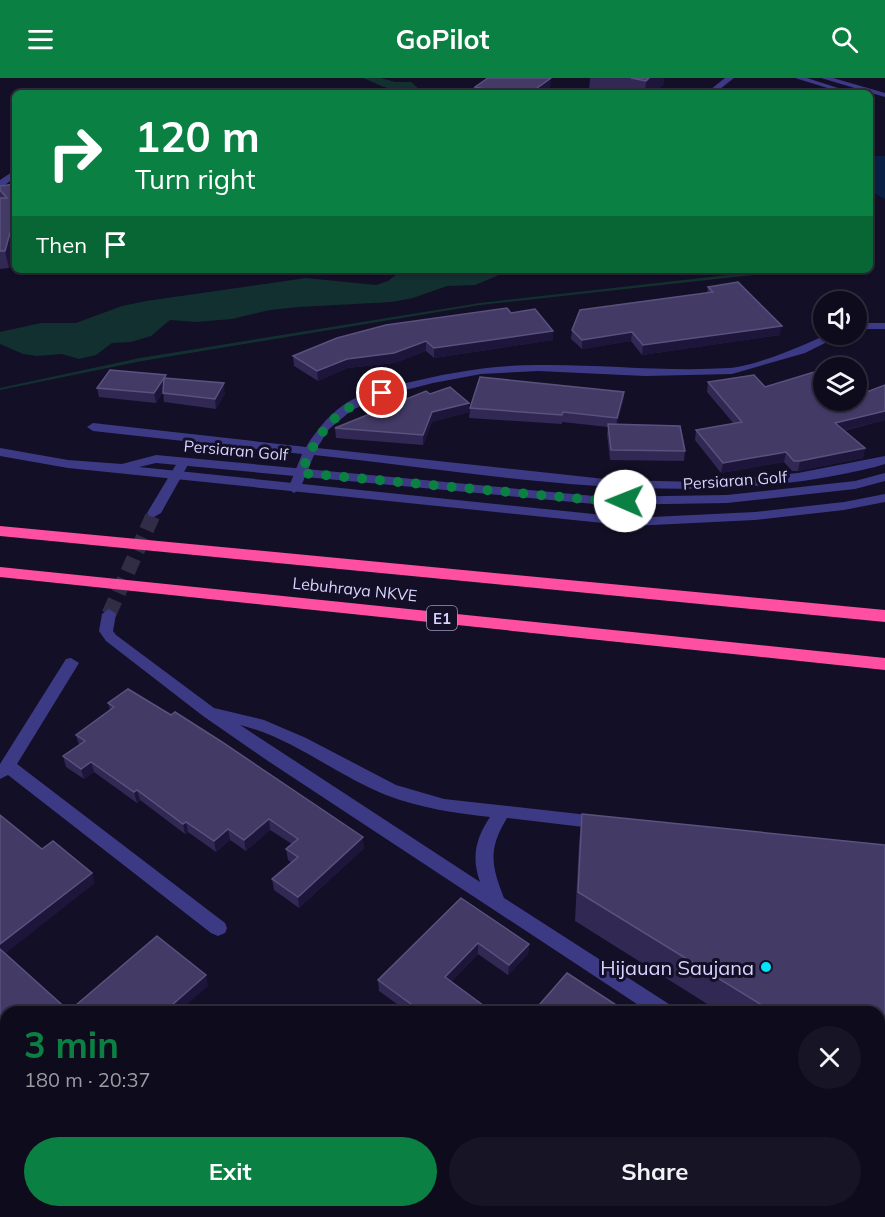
<!DOCTYPE html>
<html lang="en">
<head>
<meta charset="utf-8">
<style>
  body { margin:0; font-family:Mulish,sans-serif; background:#171425; color:#f1f3f6; height:100vh; display:flex; flex-direction:column; font-size:22px; white-space:nowrap }
  * { box-sizing:border-box; margin:0 }
  p { font-size:20px; color:#9b9ba3 }
  .icon { flex:none; width:33px; height:33px; fill:none; stroke:currentColor; stroke-width:2; stroke-linecap:round; stroke-linejoin:round }
  .map { position:relative; flex:1; overflow:hidden }
  .sheet { position:absolute; left:0px; top:928px; width:885px; height:212px; display:flex; flex-direction:column; background:#0e0b1c; border-radius:18px 18px 0 0; box-shadow:0 2px 4px #0004,0 0 0 2px #2e2b3b }
  .sheet>* { flex:none }
  .hud { position:absolute; left:12px; top:12px; width:861px; height:183px; border-radius:9px; box-shadow:0 2px 4px #0004,0 0 0 2px #2e2b3b; background:#0b8043; color:#fff; overflow:hidden }
  .buttons { position:absolute; left:813px; top:213px; display:grid; gap:12px }
  .buttons a { display:grid; place-items:center; width:54px; height:54px; border-radius:50%; background:#0e0b1c; box-shadow:0 2px 4px #0004,0 0 0 2px #2e2b3b; font-size:30px }
  .pin { position:absolute; display:grid; place-items:center; width:51px; height:51px; color:#fff; margin:-26px; border:3px solid #fff; border-radius:50%; box-shadow:0 2px 6px #0007 }
  .me { position:absolute; width:66px; margin:-33px; rotate:271deg; stroke-linejoin:round; filter:drop-shadow(0 0 4px #0008) }
  .turn { display:flex; align-items:center; gap:21px; height:126px; padding:0 24px; font-size:27px }
  .turn .icon { width:78px; height:78px; stroke-width:2.5 }
  .turn b { display:block; font-size:42px; line-height:51px }
  .then { display:flex; align-items:center; height:57px; padding:0 24px; background:#0003; gap:12px; font-size:22px }
  .round { display:grid; place-items:center; flex:none; width:63px; height:63px; border-radius:32px; background:#171425 }
  .headline { display:flex; align-items:center; justify-content:space-between; height:102px; padding:0 24px }
  h1 { font-size:36px; font-weight:700; line-height:45px; color:#0b8043 }
  .button { display:flex; gap:12px; margin-top:auto; padding:12px 24px }
  .button a { flex:1; height:69px; border-radius:36px; background:#0b8043; color:#fff; font-size:24px; font-weight:700; line-height:69px; text-align:center }
  .button a+a { background:#171425; color:#f1f3f6 }
  header { display:flex; justify-content:space-between; align-items:center; height:78px; padding:0 24px; background:#0b8043; color:#fff; font-size:27px; font-weight:700 }
  .map>svg:first-child { display:block }
  .green { fill:#12302f }
  .water { fill:#0a1f44 }
  .lines { fill:none; stroke-linecap:round; stroke-linejoin:round }
  .minor-tunnel { stroke:#312d47; stroke-width:15; stroke-dasharray:15 8; stroke-linecap:butt }
  .minor { fill:#3d3a85; fill-rule:evenodd }
  .tertiary { fill:#3d3a85; fill-rule:evenodd }
  .motorway { fill:#ff4fa3; fill-rule:evenodd }
  .wall { fill:#312854 }
  .shaded-wall { fill:#1d163a }
  .building { fill:#433a66; stroke:#5a527e; stroke-width:1.5 }
  .route { stroke:#0b8043; stroke-width:10; stroke-dasharray:0 18 }
  .poi-dot { fill:#00e5ff; stroke:#130f26; stroke-width:2 }
  .labels { text-anchor:middle; dominant-baseline:central; stroke-width:6; stroke-linejoin:round; paint-order:stroke }
  .shield { fill:#130f26; stroke:#9e99be; stroke-width:1.5 }
  .shield-label { font-size:15px; font-weight:bold; fill:#d9d4ff }
  .street-label { font-size:16px; fill:#d9d4ff; stroke:#130f26 }
  .near-poi-label { font-size:20px; fill:#d9d4ff; stroke:#130f26; text-anchor:end }
</style>
</head>
<body>
<header><svg class="icon" aria-label="menu" viewBox="0 0 24 24"><path d="M4 6h16M4 12h16M4 18h16"/></svg>GoPilot<svg class="icon" aria-label="search" viewBox="0 0 24 24"><circle cx="10" cy="10" r="6"/><path d="M15 15l6 6"/></svg></header>
<div class="map">
<svg width="885" height="1139" viewBox="0 0 885 1139">
  <rect width="100%" height="100%" fill="#130f26"/>
  <g class="green">
    <path d="M363,0H381L395,4H411L419,11L418,14C399,17 382,8 363,0Z"/>
    <path d="M402,192H511L475,207L447,208L413,220L392,224L299,229L270,232L232,241L196,244L170,242L151,258L131,264L112,265L96,277L79,281L62,276L37,278L23,276L0,266V254L41,245H76L122,228L146,223L306,200L376,207L388,203Z"/>
    <path d="M773,192H798L480,227L142,283L0,312V310L140,280L480,225Z"/>
  </g>
  <path class="water" d="M870,78H885V121L870,113Z"/>
  <g class="lines">
    <path class="minor-tunnel" d="M109,536L154,435"/>
    <g class="minor">
      <path d="M725,0H734L715,15H706Z"/>
      <path d="M15,92V99L5,107H0V102Z"/>
      <rect x="856" y="245" width="29" height="6"/>
      <path d="M828,256H843L805,275L732,296L645,298L538,293L481,296L433,305L386,317L352,332L329,351L317,370L614,402L702,404L798,395L885,378V386L875,389C691,435 499,397 314,377L300,411L294,415L288,411L302,376L93,353L87,349L93,345L306,369C316,353 327,339 342,328C358,316 383,311 402,306C446,295 491,287 537,287C601,286 664,294 729,290C756,288 802,268 828,256Z"/>
      <path d="M183,381L189,385L161,435L154,439L149,438L147,435L177,385Z"/>
      <path d="M109,531L116,536L113,553L116,557L214,630L264,642L306,660L396,707L444,721L606,739L609,744L606,749L600,751L507,740C488,771 491,787 504,820L672,928L675,934H649L268,683L203,638L106,563L99,553L102,536ZM240,647C293,660 336,697 386,717C419,730 455,735 490,739C476,760 471,779 480,804Z"/>
      <path d="M71,580L79,585L17,686L225,845L227,850L225,855L218,858L211,855L8,697L0,701V686L66,581Z"/>
      <path d="M879,1066L885,1068V1090L879,1088Z"/>
      <path d="M0,1108L6,1111V1134H29L31,1139H6L0,1134Z"/>
      <path d="M103,1134H129L127,1139H101Z"/>
      <path d="M570,1134H596L598,1139H572Z"/>
    </g>
    <g class="tertiary">
      <path d="M795,0H807L838,10L834,12Z"/>
      <path d="M821,0H833L885,15V19Z"/>
      <path d="M0,370L68,382L122,386L156,377L605,419L727,417L855,403L885,395V403L855,411L727,425L605,427L156,385L139,389L632,440L755,434L844,424L885,416V424L844,432L755,442L632,448L68,390L0,378Z"/>
    </g>
    <g class="motorway">
      <path d="M0,448L885,532V544L0,458Z"/>
      <path d="M0,489L885,580V592L0,499Z"/>
    </g>
  </g>
  <g class="wall">
    <path d="M590,0H664L663,7L653,15H599L589,13Z"/>
    <path d="M475,9L550,15H475Z"/>
    <path d="M15,106V168L9,190L0,191V108Z"/>
    <path d="M708,209L780,257L642,277L631,263L582,271L571,261L572,252L707,215Z"/>
    <path d="M511,235L553,262L434,280L426,273L394,285L347,290L318,303L294,288L293,278Z"/>
    <path d="M166,297V300L225,315L216,331L164,324L163,314L156,325L99,319L97,310Z"/>
    <path d="M708,304L765,309L856,322L885,307V342L843,353L865,370L863,380L798,393H792L784,384L721,395L695,362L696,352L734,346L707,314Z"/>
    <path d="M624,314L623,324L617,346L685,373L684,383L610,382L607,356L608,349L562,344V346L469,340L470,330Z"/>
    <path d="M430,316L469,325V334L432,344L423,367L336,360L335,350Z"/>
    <path d="M108,625L364,770L299,830L274,812L272,801L291,784L288,782L286,771L292,766L270,752L246,773L230,762L216,774L188,754L185,756L140,722L137,725L94,694L84,701L66,689L63,678L79,667L76,657L110,632Z"/>
    <path d="M582,736L885,767V1038L879,1035V934H720L575,843L579,765Z"/>
    <path d="M461,820L529,866L528,876L508,897L478,876L451,904L491,934H408L379,913L378,902Z"/>
  </g>
  <g class="shaded-wall">
    <path d="M551,0L550,15H530Z"/>
    <path d="M649,0H664L663,7L653,15H645L646,3Z"/>
    <path d="M15,137V168L9,190L5,173Z"/>
    <path d="M782,248L780,257L642,277L643,267Z"/>
    <path d="M553,253V262L434,280V270Z"/>
    <path d="M632,254L631,263L582,271V262Z"/>
    <path d="M426,263V273L394,285L347,290L318,303L317,293L347,281Z"/>
    <path d="M166,297L168,307L156,325L154,315Z"/>
    <path d="M224,305L225,315L216,331L215,321Z"/>
    <path d="M624,314L623,324L616,350L617,340Z"/>
    <path d="M469,325V334L432,344L423,367V357L432,334Z"/>
    <path d="M885,333V342L832,355L835,345Z"/>
    <path d="M865,370L863,380L798,393L800,383Z"/>
    <path d="M786,374L784,384L721,395L723,385Z"/>
    <path d="M91,684L94,694L84,701L81,691Z"/>
    <path d="M137,712L140,722L137,725L134,714Z"/>
    <path d="M269,741L270,752L246,773L244,762Z"/>
    <path d="M186,744L188,754L185,756L183,746Z"/>
    <path d="M228,751L230,762L216,774L214,763Z"/>
    <path d="M363,759L364,770L299,830L298,819Z"/>
    <path d="M92,795L95,805L1,879L0,875V866Z"/>
    <path d="M478,865V876L445,910V899Z"/>
    <path d="M529,866L528,876L508,897L509,887Z"/>
    <path d="M206,897L208,908L178,934H164Z"/>
    <path d="M6,962V976L0,981V967Z"/>
    <path d="M474,1134H476V1139H472Z"/>
  </g>
  <g class="building">
    <path d="M488,0H551L530,15H507L475,9Z"/>
    <path d="M631,0H649L646,3Z"/>
    <path d="M15,106V137L5,173H0V120H7L0,112V108Z"/>
    <path d="M738,204L782,248L643,267L632,254L582,262L572,252L580,232L713,214L708,209Z"/>
    <path d="M507,230L511,235L535,231L553,253L434,270L426,263L394,275L347,281L317,293L293,278L337,260L386,247Z"/>
    <path d="M110,292L166,297L154,315L97,310Z"/>
    <path d="M814,294L824,300V322H856V318L885,307V333L835,345L865,370L800,383H794L786,374L723,385L696,352L742,344L708,304L754,297L765,309Z"/>
    <path d="M480,299L624,314L617,340L563,334L562,337L470,330Z"/>
    <path d="M164,300L224,305L215,321L163,315Z"/>
    <path d="M450,309L469,325L432,334L423,357L335,350L426,313L430,316Z"/>
    <path d="M608,346L680,348L685,373L611,372Z"/>
    <path d="M128,611L171,637L175,634L222,664L363,759L298,819L272,801L298,779L286,771L298,761L269,741L244,762L228,751L214,763L186,744L183,746L137,712L134,714L91,684L81,691L63,678L85,663L76,657L114,629L108,625Z"/>
    <path d="M582,736L885,767V1004L879,1000V934H773L578,814Z"/>
    <path d="M0,737L42,771L53,763L92,795L0,866Z"/>
    <path d="M461,820L529,866L509,887L478,865L445,899L491,933L490,934H422L378,902Z"/>
    <path d="M157,858L206,897L164,934H6V962L0,967V871L69,933Z"/>
    <path d="M567,895L627,934H533Z"/>
    <path d="M879,1119L885,1123V1139H861L864,1134H879Z"/>
    <path d="M218,1134H243L247,1139H211Z"/>
    <path d="M363,1134H474L472,1139H361Z"/>
  </g>
  <g class="lines">
    <path class="route" d="M382,315C336,330 319,351 301,395L605,423H625"/>
  </g>
  <circle class="poi-dot" cx="766" cy="889" r="6"/>
  <g class="labels">
    <rect class="shield" x="427" y="528" width="30" height="24" rx="4.5"/>
    <g class="shield-label">
      <text x="442" y="540">E1</text>
    </g>
    <g class="street-label">
      <text transform="translate(236 372) rotate(5)">Persiaran Golf</text>
      <text transform="translate(735 402) rotate(-4)">Persiaran Golf</text>
      <text transform="translate(355 511) rotate(6)">Lebuhraya NKVE</text>
    </g>
    <g class="near-poi-label">
      <text x="754" y="889">Hijauan Saujana</text>
    </g>
  </g>
</svg>
<div class="buttons">
<a><svg class="icon" aria-label="sound" viewBox="0 0 24 24"><path d="M4 9h4l5-4v14l-5-4H4zM17 9q2 3 0 6"/></svg></a>
<a><svg class="icon" aria-label="layers" viewBox="0 0 24 24"><path d="M12 4l9 5-9 5-9-5zM3 14l9 5 9-5"/></svg></a>
</div>
<div class="pin" style="left:382px;top:315px;background:#d93025"><svg class="icon" aria-label="arrive" viewBox="0 0 24 24"><path d="M6 21V4h12l-3 4 3 4H6"/></svg></div>
<svg class="me" style="left:625px;top:423px" viewBox="-20 -20 40 40"><circle r="19" fill="#fff"/><path d="M0-13L10 11 0 6-10 11z" fill="#0b8043"/></svg>
<div class="hud">
<div class="turn"><svg class="icon" aria-label="right" viewBox="0 0 24 24"><path d="M7 20v-9h11M14 6l5 5-5 5"/></svg><div><b>120 m</b>Turn right</div></div>
<div class="then">Then<svg class="icon" aria-label="arrive" viewBox="0 0 24 24"><path d="M6 21V4h12l-3 4 3 4H6"/></svg></div>
</div>
<section class="sheet">
<div class="headline"><div><h1>3 min</h1><p>180 m · 20:37</p></div><a class="round"><svg class="icon" aria-label="close" viewBox="0 0 24 24"><path d="M6 6l12 12M18 6L6 18"/></svg></a></div>
<div class="button"><a>Exit</a><a>Share</a></div>
</section>
</div>
</body>
</html>
